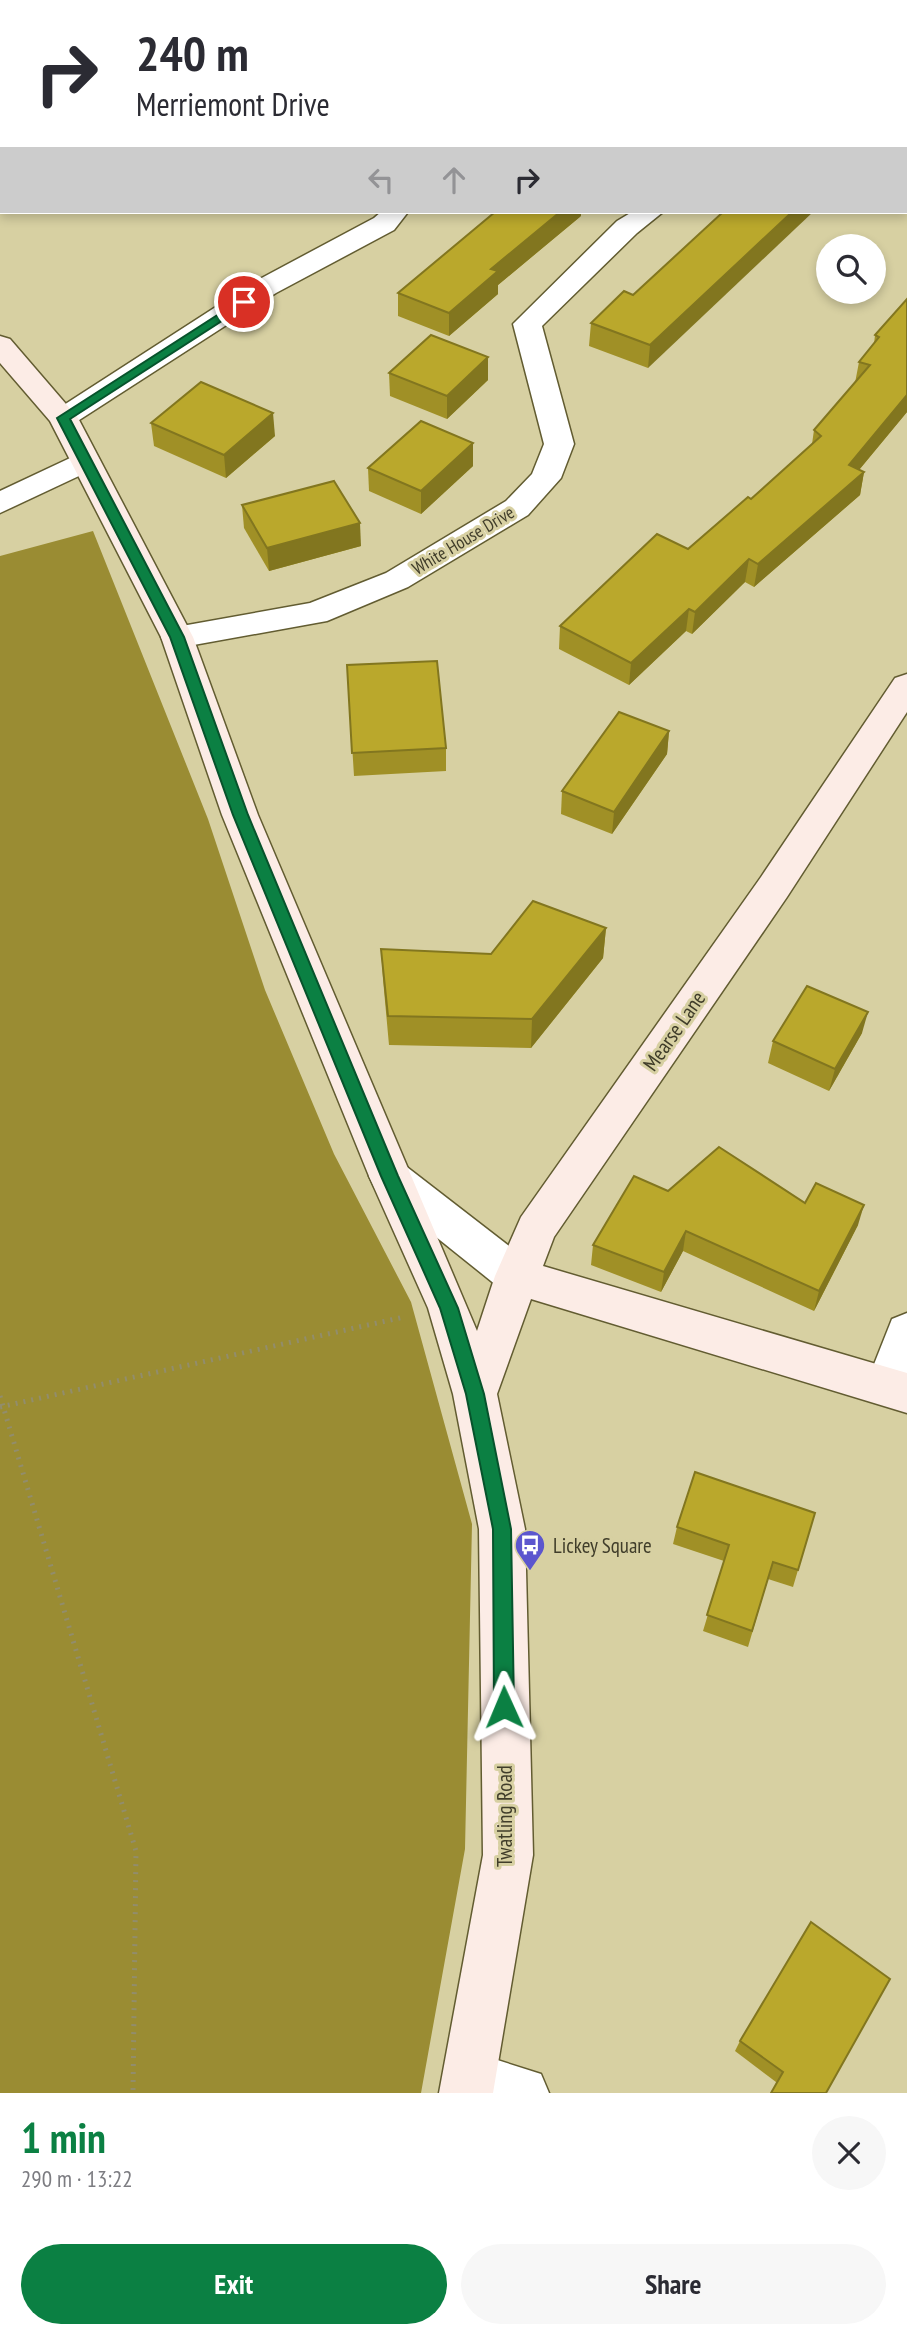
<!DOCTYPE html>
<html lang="en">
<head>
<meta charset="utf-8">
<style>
  body { margin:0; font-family:"PT Sans Narrow",sans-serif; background:#f7f7f7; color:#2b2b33; height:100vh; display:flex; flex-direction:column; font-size:26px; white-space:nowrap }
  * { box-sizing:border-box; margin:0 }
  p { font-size:23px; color:#7c7c81 }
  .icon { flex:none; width:38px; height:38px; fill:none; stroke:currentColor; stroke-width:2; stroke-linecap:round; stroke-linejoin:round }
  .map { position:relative; height:2093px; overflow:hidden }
  .side { display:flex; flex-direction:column; background:#fff; flex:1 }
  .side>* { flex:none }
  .guide { position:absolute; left:0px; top:0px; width:908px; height:214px; box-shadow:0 4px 10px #0003; background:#fff; color:#2b2b33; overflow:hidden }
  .buttons { position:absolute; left:816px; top:234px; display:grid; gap:14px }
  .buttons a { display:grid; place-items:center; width:70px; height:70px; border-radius:50%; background:#fff; box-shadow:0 4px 10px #0003; font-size:35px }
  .pin { position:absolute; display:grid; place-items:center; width:60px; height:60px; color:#fff; margin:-30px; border:4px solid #fff; border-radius:50%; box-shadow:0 2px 7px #0007 }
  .me { position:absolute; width:77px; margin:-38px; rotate:359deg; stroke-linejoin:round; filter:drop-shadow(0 0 5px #0008) }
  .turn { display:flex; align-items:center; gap:24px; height:147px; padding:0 21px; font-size:32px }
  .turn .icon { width:91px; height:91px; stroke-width:2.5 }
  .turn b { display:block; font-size:49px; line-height:60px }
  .lanes { display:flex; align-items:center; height:66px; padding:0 21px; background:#0003; justify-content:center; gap:35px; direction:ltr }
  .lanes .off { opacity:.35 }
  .round { display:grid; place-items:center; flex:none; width:74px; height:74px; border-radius:37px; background:#f7f7f7 }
  .summary { display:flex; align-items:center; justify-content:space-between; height:119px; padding:0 21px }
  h1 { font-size:42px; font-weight:700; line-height:52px; color:#0b8043 }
  .primary-button { display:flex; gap:14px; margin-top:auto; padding:14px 21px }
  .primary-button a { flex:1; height:80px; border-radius:42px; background:#0b8043; color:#fff; font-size:28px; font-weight:700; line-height:80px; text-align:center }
  .primary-button a+a { background:#f7f7f7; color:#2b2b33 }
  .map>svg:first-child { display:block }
  .forest { fill:#9a8c33 }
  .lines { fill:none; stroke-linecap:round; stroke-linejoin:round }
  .street-casing { stroke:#625c31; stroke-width:3 }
  .secondary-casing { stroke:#625c31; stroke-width:3 }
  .path { stroke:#928d6b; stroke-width:5; stroke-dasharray:2 6; stroke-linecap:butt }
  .street { fill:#fff; fill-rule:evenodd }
  .secondary { fill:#fcece6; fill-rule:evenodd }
  .wall { fill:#a09026 }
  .shaded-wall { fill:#82761f }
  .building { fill:#baa82c; stroke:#82761f; stroke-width:2 }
  .route { fill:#0b8043; stroke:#07532c; stroke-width:2 }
  .labels { text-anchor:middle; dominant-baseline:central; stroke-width:6; stroke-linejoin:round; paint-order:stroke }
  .far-street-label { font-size:18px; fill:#403d2a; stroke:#d7d0a2 }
  .street-label { font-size:21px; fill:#403d2a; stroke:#d7d0a2 }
  .poi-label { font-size:21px; fill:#403d2a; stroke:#d7d0a2; text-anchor:start }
</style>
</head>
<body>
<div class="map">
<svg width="907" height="2093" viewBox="0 0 907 2093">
  <rect width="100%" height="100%" fill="#d7d0a2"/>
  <path class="forest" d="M93,531L208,819L265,990L334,1154L411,1302L472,1524L465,1849L421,2093H0V556Z"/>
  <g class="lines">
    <g class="street-casing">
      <g id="street">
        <path d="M0,0H15L2,2L0,9Z"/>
        <path d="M597,0H621L596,2Z"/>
        <path d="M381,212H408L394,230L276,293L73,424L63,427L53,424L48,418L53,412L256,281L374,218Z"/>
        <path d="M632,212H663L637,233L542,326L574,444L561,478L528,515L408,587L327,621L177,648L165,645L161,637L165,629L310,603L386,573L506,501L532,474L544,444L513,324L617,221Z"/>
        <path d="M85,451L96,454L100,461L96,468L0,513V491Z"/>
        <path d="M389,1159L403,1164L531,1263L537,1276L531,1289L516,1294L501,1289L375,1188L369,1176L375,1164Z"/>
        <path d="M907,1313V1391L902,1401L887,1406L872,1401L865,1387L892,1319Z"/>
        <path d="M469,2051L541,2074L549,2093H449L443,2077L450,2058Z"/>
      </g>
    </g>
    <g class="secondary-casing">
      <path id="secondary" d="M0,336L10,339L78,418L193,637L258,815L477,1331L495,1276L521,1217L761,877L895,678L907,674V712L787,897L554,1237L543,1266L907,1373V1413L531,1299L497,1394L525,1529L533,1855L493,2093H439L483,1855L479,1529L453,1394L428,1308L369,1176L222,815L161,637L50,421L0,363Z"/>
    </g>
    <g class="path">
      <path d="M0,1396L136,1851L133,2093"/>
      <path d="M0,1407L404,1317"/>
    </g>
    <use href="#street" class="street"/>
    <use href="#secondary" class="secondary"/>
  </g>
  <g class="wall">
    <path d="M107,0H163L162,2H107Z"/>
    <path d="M720,0H780V2H721Z"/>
    <path d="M871,0H907V40L906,2H871Z"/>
    <path d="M723,212L648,368L589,346L591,323L633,295Z"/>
    <path d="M581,216L498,285V294L449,336L398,316V293Z"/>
    <path d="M907,299V412L859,470L864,472L860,495L754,587L745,582L692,634L686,631L629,685L559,649L560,626L688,549L751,499L812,444L814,430L855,383L859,362L874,344L875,335Z"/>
    <path d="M389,373L488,380L447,419L390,396Z"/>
    <path d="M151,423L275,436L226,478L154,446Z"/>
    <path d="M473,466L421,514L369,491L368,468Z"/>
    <path d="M242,505L361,546L269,571L244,528Z"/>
    <path d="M347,665L446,748V771L354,776Z"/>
    <path d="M669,732L667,754L612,834L561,814L562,791Z"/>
    <path d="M606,928L603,958L531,1048L389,1045L383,979L381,949L491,954Z"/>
    <path d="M862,1033L829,1091L768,1063L773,1041Z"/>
    <path d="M668,1191L805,1203L858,1225L814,1311L683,1251L661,1292L591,1265L593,1245Z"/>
    <path d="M695,1472L798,1570L793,1587L768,1579L748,1647L703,1631L724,1561L673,1544L677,1527Z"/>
    <path d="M740,2041L826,2093L776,2082L735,2051Z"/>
  </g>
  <g class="shaded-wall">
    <path d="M448,0H478L475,2H448Z"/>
    <rect x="732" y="0" width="48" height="2"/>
    <path d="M560,212H581V216L498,285V294L449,336V313L491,269Z"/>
    <path d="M792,212H813L648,368L650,345Z"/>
    <path d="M488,357V380L447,419V396Z"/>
    <path d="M907,395V412L844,488L849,465Z"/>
    <path d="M273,413L275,436L226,478L224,455Z"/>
    <path d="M473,443V466L421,514V491Z"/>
    <path d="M864,472L860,495L754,587L758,564Z"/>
    <path d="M360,523L361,546L269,571L267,548Z"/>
    <path d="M749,559L745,582L692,634L695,612Z"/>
    <path d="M689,609L686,631L629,685L631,663Z"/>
    <path d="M669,731L667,754L612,834L614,812Z"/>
    <path d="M606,928L603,958L531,1048L532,1019Z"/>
    <path d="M868,1012L862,1033L829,1091L835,1069Z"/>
    <path d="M864,1205L858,1225L814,1311L819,1291Z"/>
    <path d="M686,1231L683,1251L661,1292L664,1272Z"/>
  </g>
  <g class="building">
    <path d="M376,0H449L451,2H374Z"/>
    <path d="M885,0H907V19L906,2H886Z"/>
    <path d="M495,212H560L491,269L498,271L449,313L398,293Z"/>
    <path d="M723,212H792L650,345L591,323L624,291L633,295Z"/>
    <path d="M907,299V395L849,465L864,472L758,564L749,559L695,612L689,609L631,663L560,626L657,534L688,549L748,497L751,499L821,436L814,430L870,365L859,362L879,337L875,335Z"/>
    <path d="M431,335L488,357L447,396L389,373Z"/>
    <path d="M201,382L273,413L224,455L151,423Z"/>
    <path d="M421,421L473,443L421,491L368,468Z"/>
    <path d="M334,481L360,523L267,548L242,505Z"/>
    <path d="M437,661L446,748L352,753L347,665Z"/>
    <path d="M619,712L669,731L614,812L562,791Z"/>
    <path d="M533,901L606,928L532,1019L388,1016L381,949L491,954Z"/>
    <path d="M807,986L868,1012L835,1069L773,1041Z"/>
    <path d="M719,1147L805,1203L816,1183L864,1205L819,1291L686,1231L664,1272L593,1245L634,1176L668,1191Z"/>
    <path d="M695,1472L815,1513L798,1570L773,1562L752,1631L707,1615L729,1545L677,1527Z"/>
    <path d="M811,1922L890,1979L826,2093H771L783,2072L740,2041Z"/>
  </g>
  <path class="route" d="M244,298L249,302L248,304L70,419L184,637L248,815L398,1176L458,1308L484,1394L511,1529L514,1707L511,1714L504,1717L497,1714L494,1707L493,1529L466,1394L440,1308L381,1176L233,815L170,637L57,418Z"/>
  <defs>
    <g id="bus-pin" transform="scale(1.575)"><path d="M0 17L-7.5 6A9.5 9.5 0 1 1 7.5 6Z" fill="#5c56ce" stroke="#d7d0a2"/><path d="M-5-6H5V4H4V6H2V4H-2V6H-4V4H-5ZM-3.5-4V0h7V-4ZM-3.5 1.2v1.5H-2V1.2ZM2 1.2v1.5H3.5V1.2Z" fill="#fff"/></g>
  </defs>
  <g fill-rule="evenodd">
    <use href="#bus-pin" x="530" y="1545"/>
  </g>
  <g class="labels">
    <g class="far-street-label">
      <text transform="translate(463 540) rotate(-31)">White House Drive</text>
    </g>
    <g class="street-label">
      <text transform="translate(674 1031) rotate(-55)">Mearse Lane</text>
      <text transform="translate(504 1816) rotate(-90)">Twatling Road</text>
    </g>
    <g class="poi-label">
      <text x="553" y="1545">Lickey Square</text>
    </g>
  </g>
</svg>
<div class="buttons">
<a><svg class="icon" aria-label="search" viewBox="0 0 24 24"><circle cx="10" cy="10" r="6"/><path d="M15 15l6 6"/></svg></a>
</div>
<div class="pin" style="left:244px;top:302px;background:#d93025"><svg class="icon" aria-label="arrive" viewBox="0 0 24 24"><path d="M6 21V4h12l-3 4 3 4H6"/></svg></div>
<svg class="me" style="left:504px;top:1707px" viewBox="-20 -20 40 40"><path d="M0-17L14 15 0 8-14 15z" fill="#0b8043" stroke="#fff" stroke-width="4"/></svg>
<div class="guide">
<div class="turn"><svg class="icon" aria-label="right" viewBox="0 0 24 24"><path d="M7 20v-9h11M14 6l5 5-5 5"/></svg><div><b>240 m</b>Merriemont Drive</div></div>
<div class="lanes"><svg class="icon off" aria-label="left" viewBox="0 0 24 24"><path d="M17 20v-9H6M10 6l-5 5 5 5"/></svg><svg class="icon off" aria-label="ahead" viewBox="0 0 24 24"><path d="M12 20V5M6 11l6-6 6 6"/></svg><svg class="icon" aria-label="right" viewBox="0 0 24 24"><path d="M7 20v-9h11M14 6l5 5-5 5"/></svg></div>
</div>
</div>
<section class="side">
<div class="summary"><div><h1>1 min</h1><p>290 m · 13:22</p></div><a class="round"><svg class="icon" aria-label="close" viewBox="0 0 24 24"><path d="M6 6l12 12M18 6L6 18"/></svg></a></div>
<div class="primary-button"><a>Exit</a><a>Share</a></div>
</section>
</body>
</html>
